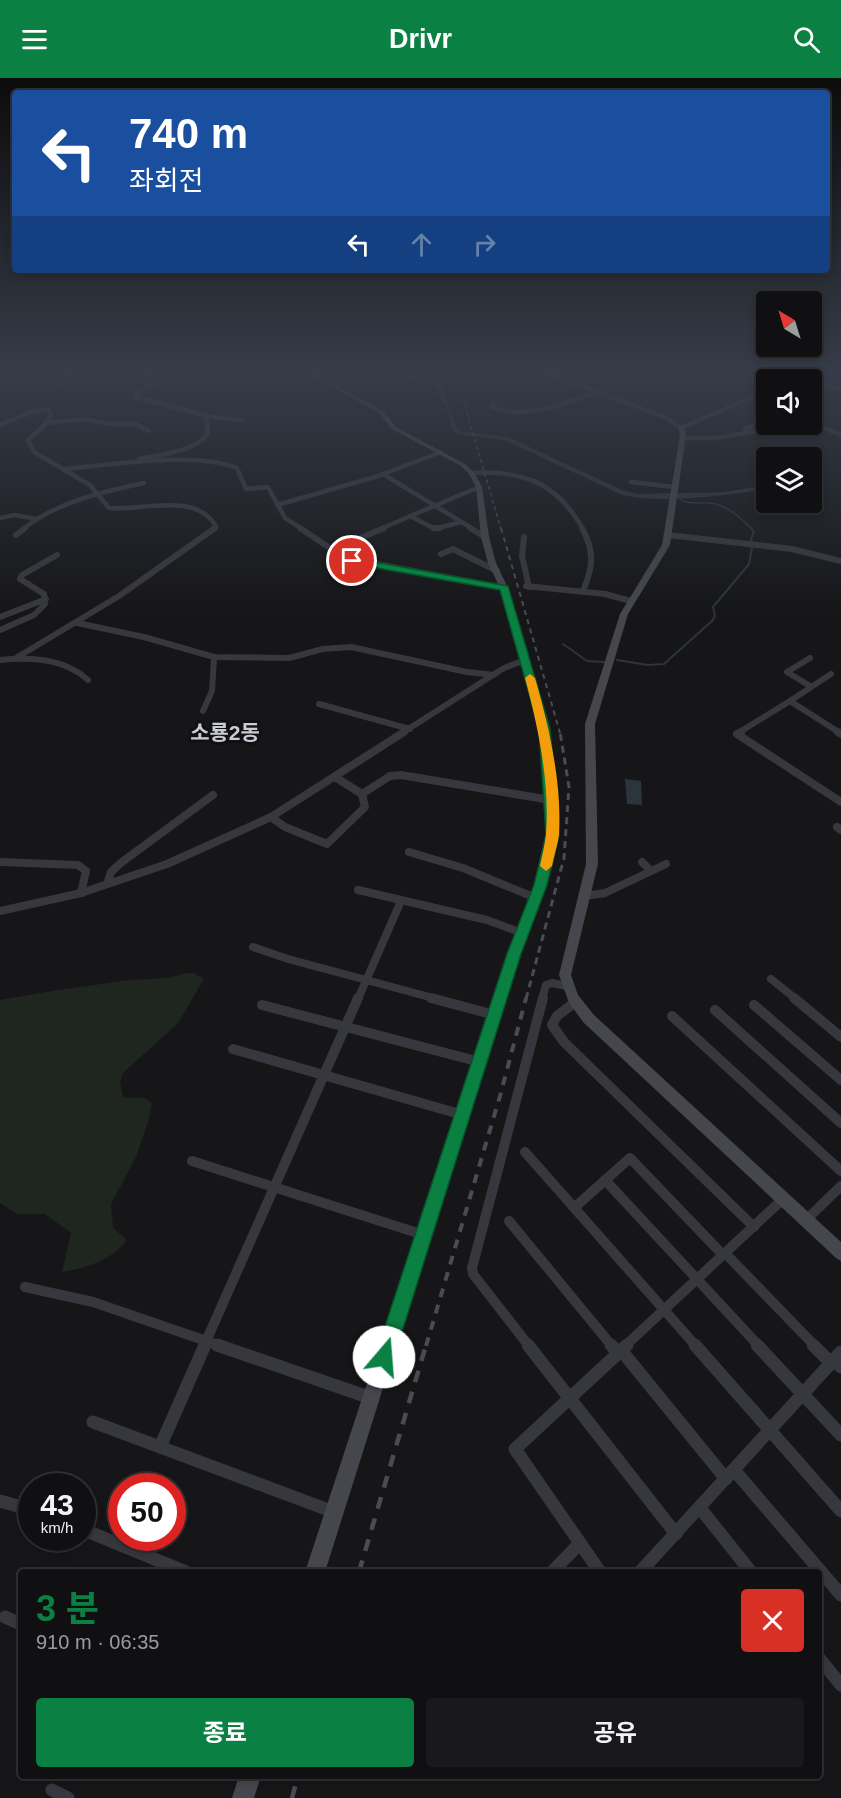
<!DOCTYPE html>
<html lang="ko">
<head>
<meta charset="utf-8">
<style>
  body { margin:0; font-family:Arial,"Noto Sans KR",sans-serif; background:#19191b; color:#f1f3f6; height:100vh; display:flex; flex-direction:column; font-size:22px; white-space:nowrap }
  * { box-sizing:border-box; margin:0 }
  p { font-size:20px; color:#9c9d9f }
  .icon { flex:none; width:33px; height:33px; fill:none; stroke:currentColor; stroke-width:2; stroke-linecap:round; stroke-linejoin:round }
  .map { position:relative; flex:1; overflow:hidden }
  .panel { position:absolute; left:18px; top:1491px; width:804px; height:210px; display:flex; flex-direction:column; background:#101012; border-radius:6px; box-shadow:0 3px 9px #0003,0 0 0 2px #303032 }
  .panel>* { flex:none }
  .hud { position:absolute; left:12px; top:12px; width:818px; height:183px; border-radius:6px; box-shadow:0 3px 9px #0003,0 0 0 2px #303032; background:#1a4fa0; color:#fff; overflow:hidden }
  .needle { width:39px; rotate:322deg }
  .fabs { position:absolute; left:756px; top:213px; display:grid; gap:12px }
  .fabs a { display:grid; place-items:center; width:66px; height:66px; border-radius:6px; background:#101012; box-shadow:0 3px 9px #0003,0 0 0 2px #303032; font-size:30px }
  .speed { position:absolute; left:18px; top:1395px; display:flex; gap:12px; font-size:30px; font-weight:700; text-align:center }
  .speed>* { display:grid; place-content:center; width:78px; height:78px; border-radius:50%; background:#101012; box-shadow:0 3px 9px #0003,0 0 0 2px #303032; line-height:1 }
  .speed small { font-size:15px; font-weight:400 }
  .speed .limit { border:9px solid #d22; background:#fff; color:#111 }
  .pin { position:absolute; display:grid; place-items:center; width:51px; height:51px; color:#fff; margin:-26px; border:3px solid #fff; border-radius:50%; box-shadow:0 2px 6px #0007 }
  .me { position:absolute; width:66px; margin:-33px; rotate:18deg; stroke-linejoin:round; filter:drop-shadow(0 0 4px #0008) }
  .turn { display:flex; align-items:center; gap:21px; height:126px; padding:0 18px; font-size:27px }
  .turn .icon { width:78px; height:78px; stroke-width:2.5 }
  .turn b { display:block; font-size:42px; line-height:51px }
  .lanes { display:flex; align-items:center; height:57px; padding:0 18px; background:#0003; justify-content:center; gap:30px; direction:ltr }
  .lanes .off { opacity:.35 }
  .round { display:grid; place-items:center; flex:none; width:63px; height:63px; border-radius:6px; background:#19191b }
  .head { display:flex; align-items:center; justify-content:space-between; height:102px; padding:0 18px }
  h1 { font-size:36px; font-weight:700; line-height:45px; color:#0b8043 }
  .action { display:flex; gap:12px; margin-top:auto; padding:12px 18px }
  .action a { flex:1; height:69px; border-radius:6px; background:#0b8043; color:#fff; font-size:24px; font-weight:700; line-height:69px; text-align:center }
  .action a+a { background:#19191b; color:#f1f3f6 }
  header { display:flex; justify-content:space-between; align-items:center; height:78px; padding:0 18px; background:#0b8043; color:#fff; font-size:27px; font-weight:700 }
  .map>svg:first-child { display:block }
  .green { fill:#1e261f }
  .water { fill:#2c353c }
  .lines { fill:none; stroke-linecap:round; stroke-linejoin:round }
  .stream-far1 { stroke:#2c353c; stroke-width:1.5 }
  .stream { stroke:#2c353c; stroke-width:2 }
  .street-far4 { stroke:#37383d; stroke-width:4.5 }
  .street-far3 { stroke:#37383d; stroke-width:6 }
  .street-far2 { stroke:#37383d; stroke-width:8 }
  .street-far1 { stroke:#37383d; stroke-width:10 }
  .street { stroke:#37383d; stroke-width:13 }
  .secondary { fill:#45474d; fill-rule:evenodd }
  .rail-far4 { stroke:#4a4c52; stroke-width:1.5; stroke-dasharray:4 3; stroke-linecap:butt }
  .rail-far3 { stroke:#4a4c52; stroke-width:2; stroke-dasharray:5 4.5; stroke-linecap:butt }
  .rail-far2 { stroke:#4a4c52; stroke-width:3; stroke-dasharray:7 5; stroke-linecap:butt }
  .rail-far1 { stroke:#4a4c52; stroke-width:4; stroke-dasharray:9 8; stroke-linecap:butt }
  .rail { stroke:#4a4c52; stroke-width:4.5; stroke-dasharray:12 10; stroke-linecap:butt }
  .route { fill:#0b8043; stroke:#07532c; stroke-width:1.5 }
  .slow { fill:#f59e0b }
  .labels { text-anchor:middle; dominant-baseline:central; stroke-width:6; stroke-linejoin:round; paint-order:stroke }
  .quarter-label { font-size:21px; font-weight:bold; fill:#c9ccd4; stroke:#111113 }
</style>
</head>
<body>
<header><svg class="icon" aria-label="menu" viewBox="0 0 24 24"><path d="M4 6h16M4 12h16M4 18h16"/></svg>Drivr<svg class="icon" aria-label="search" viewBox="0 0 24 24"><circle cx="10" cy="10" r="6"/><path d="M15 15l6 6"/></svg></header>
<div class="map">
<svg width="841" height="1720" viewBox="0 0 841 1720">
  <rect width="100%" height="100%" fill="#161618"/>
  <g class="green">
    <path d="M699,294H761L774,298L745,310Z"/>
    <path d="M187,895H194L204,901L178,945L123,995L120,1004L123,1019L144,1020L152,1025L149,1041L136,1079L111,1126L113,1150L127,1162C112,1182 87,1190 62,1194L71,1155L45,1136H17L0,1125V922L58,912L130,902L168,900Z"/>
  </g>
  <g class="water">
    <path d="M393,294L438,304C450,318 450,343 460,353L508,359L622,412L637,416L726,414L766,407V411C725,418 664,426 622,417L505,362L457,356L452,352L450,339L435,308Z"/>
    <path d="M625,701L641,703L642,727L627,726Z"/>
  </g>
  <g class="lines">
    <path class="stream-far1" d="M681,417V422C691,427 700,424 710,425C728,427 740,440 752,451"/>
    <g class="stream">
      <path d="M750,464L754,454L751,450"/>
      <path d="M563,566L587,583L605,584"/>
      <path d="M617,582L648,587L664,586L712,543L715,538L713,529L749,486L752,470"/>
    </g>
    <g class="street-far4">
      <path d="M148,294L153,306L137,315L135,319L211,339L242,342"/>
      <path d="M544,294L665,339L681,350L766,313"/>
      <path d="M62,306L71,294"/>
      <path d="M494,326L492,329C525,343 564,325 596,314"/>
      <path d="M46,345L84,341L110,346H136L149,353"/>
      <path d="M812,345L841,357"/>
      <path d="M0,347L31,334L49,331L51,337L43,349L28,362L34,374L90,407L109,430C143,433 194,413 216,448L214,451"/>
      <path d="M745,351L766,344"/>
      <path d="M683,360H715L771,351"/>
      <path d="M139,381C159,377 196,374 208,355L206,338"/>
      <path d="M64,391C113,387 192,373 237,390L246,411L268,409L285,440L302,451"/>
      <path d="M472,395C524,392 557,405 583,451"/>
      <path d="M383,396L473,451"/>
      <path d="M631,404L675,409"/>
      <path d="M277,427L378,398L441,374"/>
      <path d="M410,438L435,451L461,444"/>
      <path d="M0,440L15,437L36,441"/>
      <path d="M23,451C57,424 102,414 144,405"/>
      <path d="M380,451L479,409"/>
    </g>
    <g class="street-far3">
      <path d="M300,450L345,480L504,510"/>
      <path d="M433,450H440"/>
      <path d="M470,450L485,459"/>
      <path d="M582,450C595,473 593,490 583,513"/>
      <path d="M16,457L25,450"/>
      <path d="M668,457L792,471L841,483"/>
      <path d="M524,459L522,478L529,509"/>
      <path d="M332,472L384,450"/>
      <path d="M441,476L453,471L497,493"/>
      <path d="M526,508L605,516L631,523"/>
      <path d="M0,539L46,521"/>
      <path d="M77,545L144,559L214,579L289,580L323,571L351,569L467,594L494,597"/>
      <path d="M0,552L34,537L45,526L44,516L20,501L22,497L57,477"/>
      <path d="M16,580L119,518L215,450"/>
      <path d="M810,580L787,594L810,608"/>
      <path d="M0,582C31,579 64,580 88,602"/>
      <path d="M831,596L790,623L840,655"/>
      <path d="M319,626L410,651"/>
      <path d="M203,633L212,613L214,579"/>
      <path d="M402,655L504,590L525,582"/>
      <path d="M738,655L790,623"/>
    </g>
    <g class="street-far2">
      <path d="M741,654L737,656L841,724"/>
      <path d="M838,654L841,656"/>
      <path d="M335,699L362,716L390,698L401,697L551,722"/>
      <path d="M271,739L285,749L327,766L365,729L362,716"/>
      <path d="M837,749L841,752"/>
      <path d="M409,774L463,790L536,820"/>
      <path d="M0,784L78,787L86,793L81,815"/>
      <path d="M642,784L651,793"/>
      <path d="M107,806L111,794L122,784L213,717"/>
      <path d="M358,812L487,842L522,855"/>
      <path d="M585,818L605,815L666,786"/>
      <path d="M0,833L81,815L167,786L271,739L404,654"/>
      <path d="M253,869L288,881L437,921"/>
      <path d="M771,901L796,921"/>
      <path d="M358,921L401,823"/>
      <path d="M542,921L546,907L552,905L567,908"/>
    </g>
    <g class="street-far1">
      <path d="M431,920L495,937"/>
      <path d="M794,920L841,959"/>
      <path d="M574,925L557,938L552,947L564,964L754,1149"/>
      <path d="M262,927L480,984"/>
      <path d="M754,927L841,1002"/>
      <path d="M715,932L841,1045"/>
      <path d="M672,938L841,1093"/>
      <path d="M233,971L463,1037"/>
      <path d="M525,1074L696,1268"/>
      <path d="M192,1083L424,1157"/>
      <path d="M605,1102L759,1268"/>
      <path d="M575,1129L630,1080L723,1177"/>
      <path d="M806,1142L841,1108"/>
      <path d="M509,1143L612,1268"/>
      <path d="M725,1175L815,1268"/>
      <path d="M25,1209L93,1224L221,1268"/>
      <path d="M204,1268L358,920"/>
      <path d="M529,1268L473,1196L472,1190L543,920"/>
      <path d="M625,1268L783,1121"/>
    </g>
    <g class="street">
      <path d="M217,1267L371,1320"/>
      <path d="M528,1267L676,1456"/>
      <path d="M611,1267L618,1275"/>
      <path d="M695,1267L841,1433"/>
      <path d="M757,1267L841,1357"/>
      <path d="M813,1267L831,1285"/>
      <path d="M621,1272L726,1401"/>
      <path d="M834,1282L841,1289"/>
      <path d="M93,1344L334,1434"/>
      <path d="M160,1369L205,1267"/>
      <path d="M734,1392L841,1517"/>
      <path d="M0,1423L32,1432"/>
      <path d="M700,1430L751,1494"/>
      <path d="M82,1451L186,1494"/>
      <path d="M580,1465L600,1494"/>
      <path d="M552,1494L580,1465L515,1371L627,1267"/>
      <path d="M640,1494L841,1274"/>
      <path d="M5,1539L21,1546"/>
      <path d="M819,1580L841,1607"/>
      <path d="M52,1712L68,1720"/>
    </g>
    <g class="secondary">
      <path d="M306,294H313L383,333L396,349L465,386L474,394L482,409L489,459L496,485L508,510L549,651L556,722L557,757L554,782L547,807L520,876L325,1494H305L508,876L535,807L547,757L546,722L539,651L500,510L488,485L481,459L476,409L469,396L461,388L392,351L379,335Z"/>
      <path d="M774,294H783L804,302H794Z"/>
      <path d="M812,302L841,309V313L812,306Z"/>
      <path d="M681,348L684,350L686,357L670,467L628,536L595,646L598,786L571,897L578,917L594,937L841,1164V1183L836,1180L584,945L569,925L559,897L586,786L585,646L620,536L662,467L680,357L678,350Z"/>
      <path d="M239,1698H261L254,1720H232Z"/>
    </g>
    <path class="rail-far4" d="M455,294L501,451"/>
    <path class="rail-far3" d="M501,450L560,655"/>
    <path class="rail-far2" d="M526,921L564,780L569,709L560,654"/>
    <path class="rail-far1" d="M426,1268L500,1018L526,920"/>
    <g class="rail">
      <path d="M359,1494L426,1267"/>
      <path d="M292,1720L298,1698"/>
    </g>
  </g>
  <linearGradient id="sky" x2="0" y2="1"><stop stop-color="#0c0c0d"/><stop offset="0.55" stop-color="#363c48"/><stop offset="1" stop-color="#363c48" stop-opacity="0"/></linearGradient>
  <rect width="841" height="535" fill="url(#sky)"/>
  <path class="route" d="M352,480L508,508L550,651L559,757L547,807L521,876L394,1279L391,1286L384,1289L378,1286L375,1279L507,876L534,807L546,757L539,651L500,512L349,485V481Z"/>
  <path class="slow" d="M530,596L535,600C549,649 562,704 559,756C558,766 554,777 552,788L546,793L540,788C542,778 545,766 546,756C550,705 538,648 525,600Z"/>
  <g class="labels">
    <g class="quarter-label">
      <text x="225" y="654">소룡2동</text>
    </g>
  </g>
</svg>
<div class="fabs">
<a><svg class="needle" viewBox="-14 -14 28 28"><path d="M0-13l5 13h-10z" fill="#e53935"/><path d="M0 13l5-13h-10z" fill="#9c9d9f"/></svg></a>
<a><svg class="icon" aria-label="sound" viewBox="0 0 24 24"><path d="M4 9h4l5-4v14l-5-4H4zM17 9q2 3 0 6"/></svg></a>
<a><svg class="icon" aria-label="layers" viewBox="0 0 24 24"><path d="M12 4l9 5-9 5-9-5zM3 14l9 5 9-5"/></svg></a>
</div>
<div class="speed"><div>43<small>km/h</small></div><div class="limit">50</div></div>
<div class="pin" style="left:352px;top:483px;background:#d93025"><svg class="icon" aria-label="arrive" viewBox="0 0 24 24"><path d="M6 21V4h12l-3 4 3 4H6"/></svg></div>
<svg class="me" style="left:384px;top:1279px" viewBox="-20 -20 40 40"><circle r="19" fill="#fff"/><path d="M0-13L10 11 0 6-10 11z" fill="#0b8043"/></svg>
<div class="hud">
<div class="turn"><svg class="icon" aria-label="left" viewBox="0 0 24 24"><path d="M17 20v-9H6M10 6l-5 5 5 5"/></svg><div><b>740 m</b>좌회전</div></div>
<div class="lanes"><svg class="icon" aria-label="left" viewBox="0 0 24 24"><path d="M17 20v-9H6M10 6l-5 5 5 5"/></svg><svg class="icon off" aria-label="ahead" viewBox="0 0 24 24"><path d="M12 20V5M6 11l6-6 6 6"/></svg><svg class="icon off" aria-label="right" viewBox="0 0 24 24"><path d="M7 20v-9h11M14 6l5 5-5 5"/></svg></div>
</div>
<section class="panel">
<div class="head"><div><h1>3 분</h1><p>910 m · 06:35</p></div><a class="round" style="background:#d93025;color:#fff"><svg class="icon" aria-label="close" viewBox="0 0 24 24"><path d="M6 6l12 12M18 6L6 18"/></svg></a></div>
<div class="action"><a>종료</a><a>공유</a></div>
</section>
</div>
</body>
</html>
